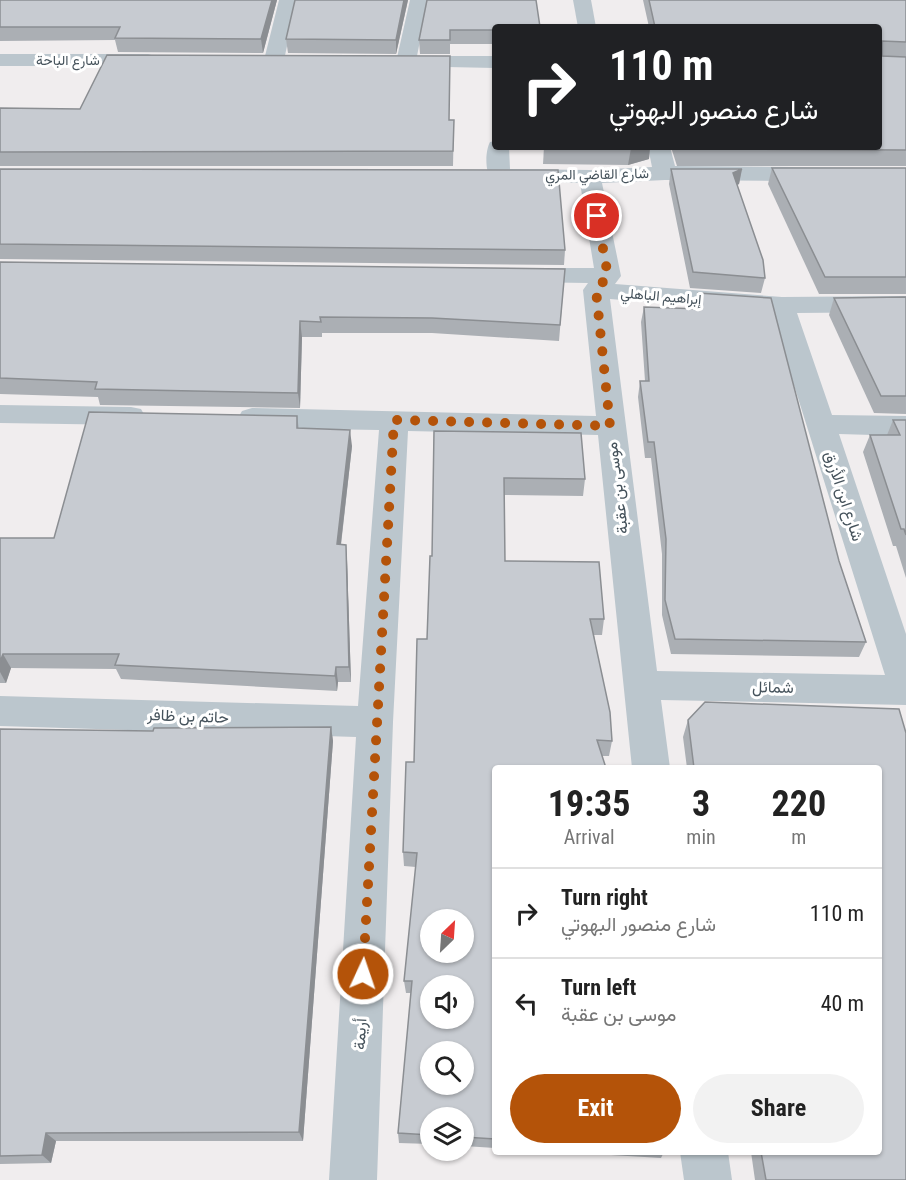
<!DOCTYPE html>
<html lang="en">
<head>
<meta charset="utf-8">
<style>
  body { margin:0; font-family:"Roboto Condensed",Vazirmatn,sans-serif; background:#f2f2f2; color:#222; height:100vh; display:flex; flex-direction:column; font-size:22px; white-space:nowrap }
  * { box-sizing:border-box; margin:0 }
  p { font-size:20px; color:#767676 }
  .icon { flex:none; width:33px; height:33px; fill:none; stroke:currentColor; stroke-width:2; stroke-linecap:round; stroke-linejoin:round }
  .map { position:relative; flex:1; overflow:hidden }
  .details { position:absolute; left:492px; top:765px; width:390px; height:390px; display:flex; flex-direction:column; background:#fff; border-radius:6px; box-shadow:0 2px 4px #0004 }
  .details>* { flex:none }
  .hud { position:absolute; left:492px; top:24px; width:390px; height:126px; border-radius:6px; box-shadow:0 2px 4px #0004; background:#202124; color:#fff; overflow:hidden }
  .needle { width:39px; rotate:25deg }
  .controls { position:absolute; left:420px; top:909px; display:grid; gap:12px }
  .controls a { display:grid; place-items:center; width:54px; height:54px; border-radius:50%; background:#fff; box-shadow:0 2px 4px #0004; font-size:30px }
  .pin { position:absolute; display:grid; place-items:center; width:51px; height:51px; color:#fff; margin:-26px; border:3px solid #fff; border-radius:50%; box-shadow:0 2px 6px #0007 }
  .me { position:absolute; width:66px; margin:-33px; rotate:3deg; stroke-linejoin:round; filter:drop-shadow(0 0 4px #0008) }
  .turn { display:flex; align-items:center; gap:21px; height:126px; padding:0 18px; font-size:27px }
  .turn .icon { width:78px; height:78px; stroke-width:2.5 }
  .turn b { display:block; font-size:42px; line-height:51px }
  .eta { display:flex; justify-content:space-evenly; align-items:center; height:102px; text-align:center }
  .eta b { font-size:36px; font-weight:700; line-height:42px }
  .primary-button { display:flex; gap:12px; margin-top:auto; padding:12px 18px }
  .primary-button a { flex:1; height:69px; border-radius:36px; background:#b45309; color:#fff; font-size:24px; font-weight:700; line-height:69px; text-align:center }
  .primary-button a+a { background:#f2f2f2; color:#222 }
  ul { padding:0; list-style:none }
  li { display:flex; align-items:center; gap:18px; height:90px; padding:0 18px; border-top:2px solid #e0e0e0 }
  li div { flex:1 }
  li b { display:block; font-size:22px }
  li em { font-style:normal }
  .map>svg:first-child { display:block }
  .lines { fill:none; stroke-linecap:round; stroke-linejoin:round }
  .street { fill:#bbc6cd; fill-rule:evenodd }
  .wall { fill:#abafb4 }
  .shaded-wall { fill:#8b8e92 }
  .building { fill:#c7cbd1; stroke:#8b8e92; stroke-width:1.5; fill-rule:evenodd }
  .route { stroke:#b45309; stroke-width:10; stroke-dasharray:0 18 }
  .labels { text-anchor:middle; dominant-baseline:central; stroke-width:6; stroke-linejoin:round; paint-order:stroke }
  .far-street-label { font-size:14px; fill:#45525b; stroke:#fff }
  .street-label { font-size:16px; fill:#45525b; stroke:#fff }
</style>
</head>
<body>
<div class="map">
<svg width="906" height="1180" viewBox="0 0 906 1180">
  <rect width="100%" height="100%" fill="#f0edee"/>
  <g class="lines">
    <g class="street">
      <path d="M279,0H297L284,60L281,64H267L264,60Z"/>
      <path d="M410,0H428L417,56H495V68L399,66L396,62Z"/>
      <path d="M573,0H591L596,27H578Z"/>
      <path d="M0,54H148L155,56L158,60L155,64L148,66H0Z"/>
      <path d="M495,141V147H509L510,169L590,170L652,167L648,147H670L675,166L906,168V182L665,180L602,183L621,276L615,284L782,297L906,296V312L797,313L832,415L906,416V436L839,434L906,634V705L661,700L670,768H632L598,435L408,431L393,722L377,1180H329L356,737L0,726V696L358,706L379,430L252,428L242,425L238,418L242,411L252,408L596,416L583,290L588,283L520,282L511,280L508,275L511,270L520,268H594L580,183L491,179C485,171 485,151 490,142ZM610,299L771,312L885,675L657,671Z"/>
      <path d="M0,405L131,407L141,409L145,416L141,423L131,425L0,423Z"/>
      <path d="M680,1152H728L732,1180H684Z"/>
    </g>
  </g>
  <g class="wall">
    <path d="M0,0H277L263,53L118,52L115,40L0,41Z"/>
    <path d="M408,0L396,54L288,53L286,39Z"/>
    <path d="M427,0L495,27V44H450V54H420L419,40Z"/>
    <path d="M643,0H906V166H677L671,147H879V27H649Z"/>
    <path d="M0,108L454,120L453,166H0Z"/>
    <path d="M544,147H650L649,159L628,165L543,164Z"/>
    <path d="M772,168H906V294H819L768,184Z"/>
    <path d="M0,169L565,250L564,265L0,259Z"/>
    <path d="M671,169H742L739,184L737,185L765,278L761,293L690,288L669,184Z"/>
    <path d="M0,262L565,269L559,341L432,333H322V337H302L300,408L100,405L98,397L0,394Z"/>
    <path d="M698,293L839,561L866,642L859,657L671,654L662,615V554L651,458H645L638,397L640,381H645L641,322L644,307L695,309Z"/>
    <path d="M906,297V414L874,413L829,315L834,298Z"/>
    <path d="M297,416L299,429L352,446L341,545L347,560L351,682H338L337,691L121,679L116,669L11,668L6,683H0V538H54Z"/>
    <path d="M893,420H906V578L896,546H893L863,452L870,435H887Z"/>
    <path d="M434,431L585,479L583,496L504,495L505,561L604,619L602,635H594L612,741L609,756H602L495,768V1148L464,1146V1118H430V1144L399,1143L398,1133L411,993H406L404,981L416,867L404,866L403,852L414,762L427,639L432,556Z"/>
    <path d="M705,702L899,709L906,733V1180H755L751,1152H879V768H687L683,737L688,720Z"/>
    <path d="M331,727L333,741L303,1141H56L51,1163L0,1164V729L153,731Z"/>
    <path d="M561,1152H664L661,1158Z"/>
  </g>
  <g class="shaded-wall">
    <path d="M272,0H277L263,53L261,39Z"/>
    <path d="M404,0H408L396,54V40Z"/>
    <path d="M635,147H650L649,159L628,165L631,148Z"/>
    <path d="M742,169L739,184L730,188L733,173Z"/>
    <path d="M300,321L302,337L300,408L298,393Z"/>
    <path d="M350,430L352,446L339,560L337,544Z"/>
    <path d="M346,545L347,560L351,682L349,667Z"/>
    <path d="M3,654L11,668L6,683L0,672V662Z"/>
    <path d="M336,667L338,682L337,691L335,676Z"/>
    <path d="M331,727L333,741L303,1141L299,1132Z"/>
    <path d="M46,1133L56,1141L51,1163L42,1155Z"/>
  </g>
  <g class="building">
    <path d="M0,0H272L261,39L115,38L120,27H0Z"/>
    <path d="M295,0H404L396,40L286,39Z"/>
    <path d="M427,0H536L540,27H495V30H450V40H419Z"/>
    <path d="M649,0H906V42L882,41V56L906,57V150L680,149L679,147H879V27H655Z"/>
    <path d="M107,55L450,56L449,120H454L453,151L0,152V108L80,109Z"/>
    <path d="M545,147H635L631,148H545Z"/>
    <path d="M772,168H906V277H825Z"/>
    <path d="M0,169L558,170L565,250L0,244Z"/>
    <path d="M671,169H742L733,173L763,260L765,278L693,272Z"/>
    <path d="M0,262L565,269L560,325L432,318L320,317L321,322L300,321L298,393L95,389L97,382L0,378Z"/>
    <path d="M698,293L771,298L839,561L866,642L675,639L665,600L666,539L654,442H648L640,381H649L644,307L701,309Z"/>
    <path d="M906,297V396H881L834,298Z"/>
    <path d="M89,412L297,416V428L350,430L337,544L346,545L349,667H336L335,676L115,665L119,654H3L0,662V538H54Z"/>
    <path d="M893,420H906V535L904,529H901L870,435H900Z"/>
    <path d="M434,431L581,433L585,479L504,478L505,561L599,562L604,619H590L610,712L612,741L597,740L606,768H495V1139L464,1137V1118H430V1135L398,1133L412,981H404L417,853L403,852L406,762H414L417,639H427L430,556H432ZM430,920H464V952H430ZM430,986H464V1018H430ZM430,1052H464V1084H430Z"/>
    <path d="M705,702L899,709L906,733V1180H766L761,1152H879V768H694L688,720Z"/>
    <path d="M331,727L299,1132L46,1133L42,1155L0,1156V729L153,731L154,728Z"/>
  </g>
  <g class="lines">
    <path class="route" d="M363,974L394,420L610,426L596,290L608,276L597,216"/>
  </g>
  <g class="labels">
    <g class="far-street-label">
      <text x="68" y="60">شارع الباحة</text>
      <text transform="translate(597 174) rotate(-1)">شارع القاضي المري</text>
      <text transform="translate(661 296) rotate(5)">إبراهيم الباهلي</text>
    </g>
    <g class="street-label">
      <text transform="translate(617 488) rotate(-97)">موسى بن عقبة</text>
      <text transform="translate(844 496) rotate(72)">شارع ابن الأزرق</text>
      <text transform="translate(773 687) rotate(1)">شمائل</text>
      <text transform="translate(188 716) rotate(2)">حاتم بن ظافر</text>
      <text transform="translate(360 1034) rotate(-87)">أريمة</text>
    </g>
  </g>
</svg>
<div class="controls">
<a><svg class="needle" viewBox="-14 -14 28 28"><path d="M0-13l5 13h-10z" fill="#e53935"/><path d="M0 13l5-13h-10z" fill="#767676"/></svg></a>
<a><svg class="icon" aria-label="sound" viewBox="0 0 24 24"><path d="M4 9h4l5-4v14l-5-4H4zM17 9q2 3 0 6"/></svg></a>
<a><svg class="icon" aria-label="search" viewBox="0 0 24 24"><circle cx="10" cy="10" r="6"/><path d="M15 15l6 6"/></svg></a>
<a><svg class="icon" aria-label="layers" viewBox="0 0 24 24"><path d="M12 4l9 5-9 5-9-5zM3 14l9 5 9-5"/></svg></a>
</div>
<div class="pin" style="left:597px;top:216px;background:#d93025"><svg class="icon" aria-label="arrive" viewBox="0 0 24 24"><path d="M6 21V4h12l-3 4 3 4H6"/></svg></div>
<svg class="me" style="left:363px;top:974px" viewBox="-20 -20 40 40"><circle r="17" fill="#b45309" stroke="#fff" stroke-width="3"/><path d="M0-11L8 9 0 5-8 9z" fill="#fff"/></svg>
<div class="hud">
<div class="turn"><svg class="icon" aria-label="right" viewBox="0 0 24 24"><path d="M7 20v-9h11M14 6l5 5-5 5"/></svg><div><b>110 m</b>شارع منصور البهوتي</div></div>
</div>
<section class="details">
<div class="eta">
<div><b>19:35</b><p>Arrival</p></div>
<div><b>3</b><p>min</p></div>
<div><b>220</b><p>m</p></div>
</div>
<ul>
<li><svg class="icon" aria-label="right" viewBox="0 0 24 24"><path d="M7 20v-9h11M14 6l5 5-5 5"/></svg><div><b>Turn right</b><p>شارع منصور البهوتي</p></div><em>110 m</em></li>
<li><svg class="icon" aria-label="left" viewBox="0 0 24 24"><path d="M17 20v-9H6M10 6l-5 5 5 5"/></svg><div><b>Turn left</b><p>موسى بن عقبة</p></div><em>40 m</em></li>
</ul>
<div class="primary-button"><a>Exit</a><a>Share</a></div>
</section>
</div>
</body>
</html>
